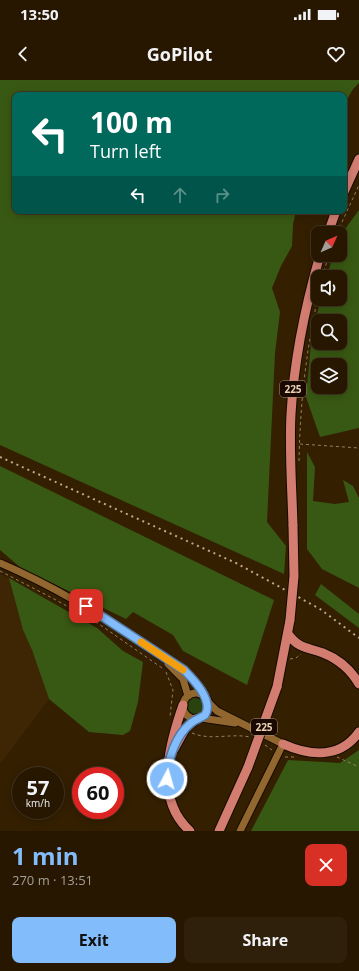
<!DOCTYPE html>
<html lang="en">
<head>
<meta charset="utf-8">
<style>
  body { margin:0; font-family:"Open Sans",sans-serif; background:#2f200b; color:#f1f3f6; height:100vh; display:flex; flex-direction:column; font-size:15px; white-space:nowrap }
  * { box-sizing:border-box; margin:0 }
  p { font-size:13px; color:#a49f99 }
  .icon { flex:none; width:22px; height:22px; fill:none; stroke:currentColor; stroke-width:2; stroke-linecap:round; stroke-linejoin:round }
  .map { position:relative; height:751px; overflow:hidden }
  .panel { display:flex; flex-direction:column; background:#271701; flex:1 }
  .panel>* { flex:none }
  .top-card { position:absolute; left:12px; top:12px; width:335px; height:122px; border-radius:8px; box-shadow:0 2px 10px #0003,0 0 0 1px #433623; background:#00695c; color:#fff; overflow:hidden }
  .needle { width:26px; rotate:45deg }
  .buttons { position:absolute; left:311px; top:146px; display:grid; gap:8px }
  .buttons a { display:grid; place-items:center; width:36px; height:36px; border-radius:8px; background:#271701; box-shadow:0 2px 10px #0003,0 0 0 1px #433623; font-size:20px }
  .speed { position:absolute; left:12px; top:687px; display:flex; gap:8px; font-size:20px; font-weight:700; text-align:center }
  .speed>* { display:grid; place-content:center; width:52px; height:52px; border-radius:50%; background:#271701; box-shadow:0 2px 10px #0003,0 0 0 1px #433623; line-height:1 }
  .speed small { font-size:10px; font-weight:400 }
  .speed .limit { border:6px solid #d22; background:#fff; color:#111 }
  .pin { position:absolute; display:grid; place-items:center; width:34px; height:34px; color:#fff; margin:-17px; border-radius:8px; box-shadow:0 2px 6px #0006 }
  .me { position:absolute; width:44px; margin:-22px; rotate:6deg; stroke-linejoin:round; filter:drop-shadow(0 0 3px #0008) }
  .turn { display:flex; align-items:center; gap:14px; height:84px; padding:0 12px; font-size:18px }
  .turn .icon { width:52px; height:52px; stroke-width:2.5 }
  .turn b { display:block; font-size:28px; line-height:34px }
  .lanes { display:flex; align-items:center; height:38px; padding:0 12px; background:#0003; justify-content:center; gap:20px; direction:ltr }
  .lanes .off { opacity:.35 }
  .round { display:grid; place-items:center; flex:none; width:42px; height:42px; border-radius:8px; background:#2f200b }
  .head { display:flex; align-items:center; justify-content:space-between; height:68px; padding:0 12px }
  h1 { font-size:24px; font-weight:700; line-height:30px; color:#83bcfb }
  .primary-button { display:flex; gap:8px; margin-top:auto; padding:8px 12px }
  .primary-button a { flex:1; height:46px; border-radius:8px; background:#83bcfb; color:#111; font-size:16px; font-weight:700; line-height:46px; text-align:center }
  .primary-button a+a { background:#2f200b; color:#f1f3f6 }
  .status { display:flex; justify-content:space-between; align-items:center; height:28px; padding:0 20px; background:#271701; direction:ltr }
  .status svg { height:11px; fill:currentColor }
  header { display:flex; justify-content:space-between; align-items:center; height:52px; padding:0 12px; background:#271701; font-size:18px; font-weight:700 }
  .map>svg:first-child { display:block }
  .built { fill:#3e2604 }
  .green { fill:#29420e }
  .forest { fill:#385913; fill-rule:evenodd }
  .lines { fill:none; stroke-linecap:round; stroke-linejoin:round }
  .minor-casing { stroke:#170a00; stroke-width:9 }
  .major-casing { stroke:#170a00; stroke-width:11 }
  .path { stroke:#967f63; stroke-width:1; stroke-dasharray:3 3; stroke-linecap:butt }
  .minor { stroke:#91672f; stroke-width:7 }
  .major { stroke:#d37d71; stroke-width:9 }
  .rail { stroke:#c0a88d; stroke-width:2; stroke-dasharray:2 4; stroke-linecap:butt }
  .major-bridge-casing { stroke:#170a00; stroke-width:11; stroke-linecap:butt }
  .major-bridge { stroke:#d37d71; stroke-width:9 }
  .route-casing { stroke:#557aa3; stroke-width:10 }
  .route { stroke:#83bcfb; stroke-width:7 }
  .slow { stroke:#f59e0b; stroke-width:7 }
  .labels { text-anchor:middle; dominant-baseline:central; stroke-width:4; stroke-linejoin:round; paint-order:stroke }
  .shield { fill:#190900; stroke:#ab9680; stroke-width:1 }
  .shield-label { font-size:10px; font-weight:bold; fill:#ead2b7 }
</style>
</head>
<body>
<div class="status"><b>13:50</b><svg viewBox="0 0 49 12"><path d="M0 12V9h3v3zM5 12V6h3v6zM10 12V3h3v9zM15 12V0h3v12zM26 1h20v11H26zM47 4h2v5h-2z"/></svg></div>
<header><svg class="icon" aria-label="back" viewBox="0 0 24 24"><path d="M15 5l-7 7 7 7"/></svg>GoPilot<svg class="icon" aria-label="heart" viewBox="0 0 24 24"><path d="M12 20l-8-8c-3-5 5-10 8-4 3-6 11-1 8 4z"/></svg></header>
<div class="map">
<svg width="359" height="751" viewBox="0 0 359 751">
  <rect width="100%" height="100%" fill="#341f01"/>
  <path class="built" d="M0,494L9,498L23,550L32,570L49,619L0,684Z"/>
  <circle class="green" cx="195" cy="626" r="8"/>
  <g class="forest">
    <path d="M0,0H359V3L353,9L344,25V15H15V131H296L293,144L292,166L281,186L272,208L280,232L275,273L267,442L286,466L284,494L0,365Z"/>
    <path d="M359,130V348L320,357L306,317L312,253L321,219H340V197H327L333,175H340V156ZM318,241H340V263H318ZM318,285H340V307H318Z"/>
    <path d="M307,372L315,387L313,421L335,424L349,422L343,400L353,406L359,418V508L322,489L307,469Z"/>
    <path d="M0,386L274,520L247,605L183,571L173,555L133,532L126,539L21,488L0,470Z"/>
    <path d="M9,498L97,548L123,571L143,582L138,622L130,651L123,655L89,652L49,619L32,570L23,550Z"/>
    <path d="M321,504L359,534V548L315,515Z"/>
    <path d="M359,670V751H251L288,680L340,683Z"/>
  </g>
  <g class="lines">
    <g class="minor-casing">
      <g id="minor">
        <path d="M0,483C53,506 102,535 149,568C170,582 192,592 203,616"/>
        <path d="M168,584L183,599L188,616"/>
        <circle cx="196" cy="626" r="13"/>
        <path d="M208,622L217,631L283,664L240,751"/>
        <path d="M201,638L235,643"/>
      </g>
    </g>
    <g class="major-casing">
      <g id="major">
        <path d="M344,112L359,79"/>
        <path d="M328,153L336,131"/>
        <path d="M293,446C292,409 289,371 291,334C294,279 305,227 320,175"/>
        <path d="M288,554C299,569 307,567 323,573C338,579 351,590 359,604"/>
        <path d="M277,607L290,540"/>
        <path d="M183,625C169,665 154,719 190,751"/>
        <path d="M283,664C310,676 340,679 359,652"/>
        <path d="M174,669L185,649L196,639"/>
        <path d="M219,751L248,687"/>
      </g>
    </g>
    <g class="path">
      <path d="M337,153L359,105"/>
      <path d="M322,197L329,175"/>
      <path d="M300,364L359,368"/>
      <path d="M299,381C300,325 306,271 318,217"/>
      <path d="M0,491L56,520L99,544L162,588"/>
      <path d="M290,579L296,578L301,574"/>
      <path d="M166,592L173,610L170,637"/>
      <path d="M192,653C211,661 230,653 250,657"/>
      <path d="M265,665L272,670"/>
      <path d="M285,677H296"/>
      <path d="M337,677L359,687"/>
    </g>
    <use href="#minor" class="minor"/>
    <use href="#major" class="major"/>
    <path class="rail" d="M0,377L236,483L320,529L359,558"/>
    <g class="major-bridge-casing">
      <g id="major-bridge">
        <path d="M290,540L294,496L293,446"/>
        <path d="M248,687L277,607"/>
      </g>
    </g>
    <use href="#major-bridge" class="major-bridge"/>
  </g>
  <g class="lines">
    <g class="route-casing">
      <path id="route" d="M86,526L184,590C194,600 214,621 205,635C201,638 196,639 191,643C175,656 168,679 167,699"/>
    </g>
    <use href="#route" class="route"/>
    <path class="slow" d="M141,562L183,590"/>
  </g>
  <g class="labels">
    <g class="shield">
      <rect x="280" y="301" width="26" height="16" rx="3"/>
      <rect x="251" y="639" width="26" height="16" rx="3"/>
    </g>
    <g class="shield-label">
      <text x="293" y="309">225</text>
      <text x="264" y="647">225</text>
    </g>
  </g>
</svg>
<div class="buttons">
<a><svg class="needle" viewBox="-14 -14 28 28"><path d="M0-13l5 13h-10z" fill="#e53935"/><path d="M0 13l5-13h-10z" fill="#a49f99"/></svg></a>
<a><svg class="icon" aria-label="sound" viewBox="0 0 24 24"><path d="M4 9h4l5-4v14l-5-4H4zM17 9q2 3 0 6"/></svg></a>
<a><svg class="icon" aria-label="search" viewBox="0 0 24 24"><circle cx="10" cy="10" r="6"/><path d="M15 15l6 6"/></svg></a>
<a><svg class="icon" aria-label="layers" viewBox="0 0 24 24"><path d="M12 4l9 5-9 5-9-5zM3 14l9 5 9-5"/></svg></a>
</div>
<div class="speed"><div>57<small>km/h</small></div><div class="limit">60</div></div>
<div class="pin" style="left:86px;top:526px;background:#d93025"><svg class="icon" aria-label="arrive" viewBox="0 0 24 24"><path d="M6 21V4h12l-3 4 3 4H6"/></svg></div>
<svg class="me" style="left:167px;top:699px" viewBox="-20 -20 40 40"><circle r="17" fill="#83bcfb" stroke="#fff" stroke-width="3"/><path d="M0-11L8 9 0 5-8 9z" fill="#fff"/></svg>
<div class="top-card">
<div class="turn"><svg class="icon" aria-label="left" viewBox="0 0 24 24"><path d="M17 20v-9H6M10 6l-5 5 5 5"/></svg><div><b>100 m</b>Turn left</div></div>
<div class="lanes"><svg class="icon" aria-label="left" viewBox="0 0 24 24"><path d="M17 20v-9H6M10 6l-5 5 5 5"/></svg><svg class="icon off" aria-label="ahead" viewBox="0 0 24 24"><path d="M12 20V5M6 11l6-6 6 6"/></svg><svg class="icon off" aria-label="right" viewBox="0 0 24 24"><path d="M7 20v-9h11M14 6l5 5-5 5"/></svg></div>
</div>
</div>
<section class="panel">
<div class="head"><div><h1>1 min</h1><p>270 m · 13:51</p></div><a class="round" style="background:#d93025;color:#fff"><svg class="icon" aria-label="close" viewBox="0 0 24 24"><path d="M6 6l12 12M18 6L6 18"/></svg></a></div>
<div class="primary-button"><a>Exit</a><a>Share</a></div>
</section>
</body>
</html>
